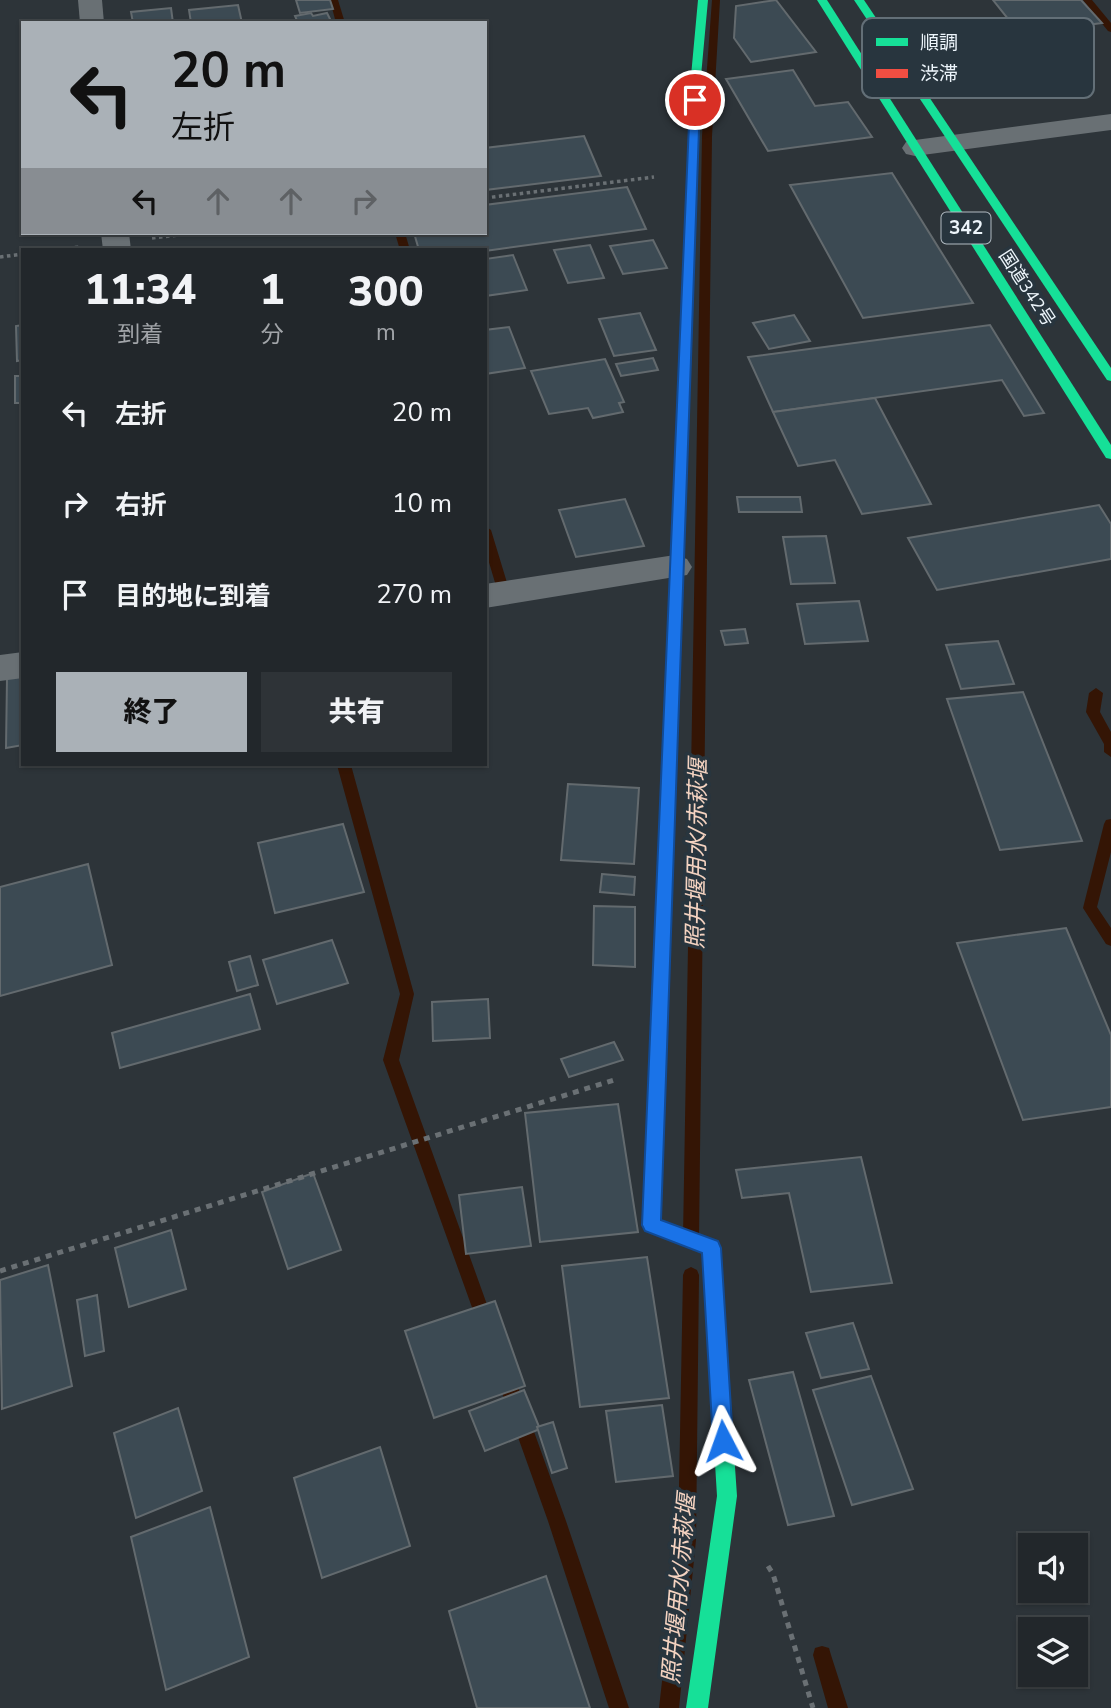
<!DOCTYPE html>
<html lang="ja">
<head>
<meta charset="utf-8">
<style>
  body { margin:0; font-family:"Nunito Sans","Noto Sans JP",sans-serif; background:#2e3337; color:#f1f3f6; height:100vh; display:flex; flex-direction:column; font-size:26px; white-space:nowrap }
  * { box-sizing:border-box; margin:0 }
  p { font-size:23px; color:#a2a5a9 }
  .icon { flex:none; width:38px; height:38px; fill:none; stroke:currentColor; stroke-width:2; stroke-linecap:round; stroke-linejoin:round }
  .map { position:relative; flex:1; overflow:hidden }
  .details { position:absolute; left:21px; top:248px; width:466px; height:518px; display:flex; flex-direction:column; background:#22272b; border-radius:0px; box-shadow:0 2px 5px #0004,0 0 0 2px #3f4447 }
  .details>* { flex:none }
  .top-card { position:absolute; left:21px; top:21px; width:466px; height:214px; border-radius:0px; box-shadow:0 2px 5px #0004,0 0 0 2px #3f4447; background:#aab1b7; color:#111; overflow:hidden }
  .buttons { position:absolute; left:1018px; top:1533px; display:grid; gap:14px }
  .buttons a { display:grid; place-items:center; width:70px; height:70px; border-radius:0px; background:#22272b; box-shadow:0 2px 5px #0004,0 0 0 2px #3f4447; font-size:35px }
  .pin { position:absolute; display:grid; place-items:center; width:60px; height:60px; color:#fff; margin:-30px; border:4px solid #fff; border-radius:50%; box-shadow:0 2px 7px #0007 }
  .me { position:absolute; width:77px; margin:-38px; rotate:356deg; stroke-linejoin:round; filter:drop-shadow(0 0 5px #0008) }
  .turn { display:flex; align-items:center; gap:24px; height:147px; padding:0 35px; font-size:32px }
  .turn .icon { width:91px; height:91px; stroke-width:2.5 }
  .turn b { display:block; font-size:49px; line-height:60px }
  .lanes { display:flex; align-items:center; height:66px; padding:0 35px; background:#0003; justify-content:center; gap:35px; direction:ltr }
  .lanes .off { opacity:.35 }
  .eta { display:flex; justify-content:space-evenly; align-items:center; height:119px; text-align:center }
  .eta b { font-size:42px; font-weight:800; line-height:49px }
  .primary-button { display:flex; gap:14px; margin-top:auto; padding:14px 35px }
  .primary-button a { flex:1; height:80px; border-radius:0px; background:#aab1b7; color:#111; font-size:28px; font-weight:800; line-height:80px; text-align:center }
  .primary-button a+a { background:#2e3337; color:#f1f3f6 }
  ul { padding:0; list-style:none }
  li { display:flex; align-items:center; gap:21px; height:91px; padding:0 35px }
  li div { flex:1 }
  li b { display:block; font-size:26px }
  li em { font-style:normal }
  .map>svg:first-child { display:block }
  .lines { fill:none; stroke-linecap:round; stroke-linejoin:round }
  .stream { fill:#341505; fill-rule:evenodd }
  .building { fill:#3c4a53; stroke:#636a6e; stroke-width:2 }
  .path-far1 { stroke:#6a7074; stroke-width:3.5; stroke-dasharray:3.5 3.5; stroke-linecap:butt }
  .path { stroke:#6a7074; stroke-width:5; stroke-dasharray:6 6; stroke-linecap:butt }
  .street { fill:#697074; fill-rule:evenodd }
  .fast { fill:#16e098; fill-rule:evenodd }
  .jam { fill:#f24e42; fill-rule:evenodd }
  .route { fill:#1a73e8; stroke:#114b97; stroke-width:2 }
  .labels { text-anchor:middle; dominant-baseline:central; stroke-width:7; stroke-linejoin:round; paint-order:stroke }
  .far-street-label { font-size:18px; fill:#edf5fb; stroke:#28353e }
  .shield { fill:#28353e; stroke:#b2bbc2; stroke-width:2 }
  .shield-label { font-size:19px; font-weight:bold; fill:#edf5fb }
  .water-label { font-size:23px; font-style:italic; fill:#f4d3c1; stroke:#28353e }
  .key { fill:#28353e; stroke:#636f77; stroke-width:2 }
  .key-label { font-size:19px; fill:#edf5fb }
</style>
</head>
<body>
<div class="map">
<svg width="1111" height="1708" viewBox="0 0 1111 1708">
  <rect width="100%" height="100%" fill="#2d3439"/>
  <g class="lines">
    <g class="stream">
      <path d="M330,0H338L345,23H336Z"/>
      <path d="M712,0H720L712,136L699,1237L697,1242L691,1245L685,1242L683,1237L702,136Z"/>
      <path d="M1083,0H1092L1111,23V32L1108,31Z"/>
      <path d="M395,233H405L410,250H400Z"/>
      <path d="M485,526L491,530L512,599L506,603L485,606V598L499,596L485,549Z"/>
      <path d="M1096,688L1103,693L1100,712L1111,732V757L1104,752V744L1086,712L1089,693Z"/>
      <path d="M337,765H351L414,994L399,1060L494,1324L492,1330L486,1332L480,1330L478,1324L383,1060L400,994Z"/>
      <path d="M1111,819V852L1097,907L1111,928V946L1106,944L1083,908L1104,824L1106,820Z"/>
      <path d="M691,1267L697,1270L699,1275L696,1540L679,1708H659L678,1540L683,1275L685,1270Z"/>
      <path d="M504,1365L510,1367L513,1373L566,1521L629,1708H609L548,1521L495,1373L498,1367Z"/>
      <path d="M822,1646L829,1648L831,1655L848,1708H828L813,1655L815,1648Z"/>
    </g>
  </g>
  <g class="building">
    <path d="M296,0H330L333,9L300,13Z"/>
    <path d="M776,0L816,52L751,62L734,38L736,6Z"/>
    <path d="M993,0H1081L1102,23L1020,34Z"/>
    <path d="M238,5L242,23H191L189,10Z"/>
    <path d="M171,8L173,23H133L131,12Z"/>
    <path d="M311,13L313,16L327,13L332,23H298L295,16Z"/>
    <path d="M793,70L815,106L848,102L872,137L768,151L726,79Z"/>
    <path d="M584,136L601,176L485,190V148Z"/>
    <path d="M892,173L973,303L863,318L790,185Z"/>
    <path d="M627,187L646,229L485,251L419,250L414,233H485V205Z"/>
    <path d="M653,240L667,268L623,274L610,246Z"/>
    <path d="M590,245L604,278L568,283L554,250Z"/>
    <path d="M513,255L527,290L485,296V259Z"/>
    <path d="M640,313L656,350L614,356L599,319Z"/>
    <path d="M794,315L810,341L769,349L753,323Z"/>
    <path d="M23,325V360L17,361L16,326Z"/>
    <path d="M990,325L1044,413L1024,416L1002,380L773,412L748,357Z"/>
    <path d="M509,327L525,368L485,374V330Z"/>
    <path d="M653,358L658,370L621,376L616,364Z"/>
    <path d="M605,359L624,402L619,403L623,412L593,418L588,408L549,414L531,371Z"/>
    <rect x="15" y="376" width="8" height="27"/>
    <path d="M875,398L931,504L862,514L835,460L798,466L773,412Z"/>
    <path d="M737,497H800L802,512H739Z"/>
    <path d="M625,499L644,546L576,557L559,510Z"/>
    <path d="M1099,505L1111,524V559L937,590L908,538Z"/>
    <path d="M826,536L835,583L791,584L783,537Z"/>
    <path d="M859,601L868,641L805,644L797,604Z"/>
    <path d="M745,629L748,643L725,645L721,631Z"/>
    <path d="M998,641L1014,684L961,689L946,645Z"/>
    <path d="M23,675V745L6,748L7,678Z"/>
    <path d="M1023,692L1082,841L1000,850L947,699Z"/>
    <path d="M568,784L639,788L634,864L561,860Z"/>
    <path d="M343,824L364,892L275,913L258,843Z"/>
    <path d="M88,864L112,965L0,996V887Z"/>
    <path d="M602,874L635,877L634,895L600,892Z"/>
    <path d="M594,906L635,907V967L593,965Z"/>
    <path d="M1066,928L1111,1035V1107L1023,1120L957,943Z"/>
    <path d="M332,940L348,983L277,1004L263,960Z"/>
    <path d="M250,956L258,985L237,991L229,962Z"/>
    <path d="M250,994L260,1029L120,1068L112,1033Z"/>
    <path d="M488,999L490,1038L433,1041L432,1002Z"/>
    <path d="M614,1042L623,1060L569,1077L561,1059Z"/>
    <path d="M618,1104L638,1232L540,1242L525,1113Z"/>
    <path d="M861,1157L892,1283L811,1292L789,1193L742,1198L736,1170Z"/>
    <path d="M313,1173L341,1250L288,1269L262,1192Z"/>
    <path d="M522,1187L531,1246L466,1254L459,1195Z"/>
    <path d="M171,1230L186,1289L129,1307L115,1248Z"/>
    <path d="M647,1257L669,1398L580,1407L562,1266Z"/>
    <path d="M48,1265L72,1386L2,1409L0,1280Z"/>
    <path d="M97,1295L104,1351L85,1356L77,1300Z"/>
    <path d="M495,1301L525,1386L434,1418L405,1331Z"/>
    <path d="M853,1323L869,1369L821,1378L806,1333Z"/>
    <path d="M793,1372L834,1516L788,1525L749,1380Z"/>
    <path d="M871,1376L913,1489L852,1505L813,1390Z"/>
    <path d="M524,1390L540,1429L485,1451L469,1411Z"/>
    <path d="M662,1405L673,1476L616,1482L606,1411Z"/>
    <path d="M178,1408L202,1491L136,1518L114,1433Z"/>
    <path d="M553,1422L567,1468L552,1473L537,1427Z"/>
    <path d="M380,1447L410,1546L322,1578L294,1478Z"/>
    <path d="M210,1507L249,1657L166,1690L131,1537Z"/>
    <path d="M546,1576L590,1708H477L449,1611Z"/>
  </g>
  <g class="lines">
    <g class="path-far1">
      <path d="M485,198L654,177"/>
      <path d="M152,238L198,233"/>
      <path d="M54,250L80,247"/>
      <path d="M0,257L23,254"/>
    </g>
    <g class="path">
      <path d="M0,1271L614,1080"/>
      <path d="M768,1566L773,1574L813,1708"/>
    </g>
    <g class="street">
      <path d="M78,0H102L104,23H80Z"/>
      <path d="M1111,114V130L915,156L906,154L902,148L906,142L915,140Z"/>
      <path d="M101,233H129L131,250H103Z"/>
      <path d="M675,555L687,559L692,567L687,575L485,608V584Z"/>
      <path d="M23,652V678L0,681V655Z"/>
    </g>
    <g class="fast">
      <path d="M698,0H708L701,76L681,645L674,650L667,645L691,76Z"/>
      <path d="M817,0H827L1111,445V459L1106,458Z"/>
      <path d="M854,0H864L1111,368V381L1107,380Z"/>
      <path d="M661,967L667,969L669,974L660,1220L718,1242L720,1248L737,1496L708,1708H686L717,1496L702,1253L645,1231L642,1225L653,974L655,969Z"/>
    </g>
    <path class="jam" d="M674,640L681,645L669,974L667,979L661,981L655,979L653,974L667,645Z"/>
  </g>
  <path class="route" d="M695,97L700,100L661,1220L718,1241L721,1248L733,1441L730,1448L723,1451L716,1448L713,1441L702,1253L645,1231L642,1225L690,100Z"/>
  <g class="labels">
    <g class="far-street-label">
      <text transform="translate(1027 288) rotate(57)">国道342号</text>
    </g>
    <rect class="shield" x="941.5" y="212.5" width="49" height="31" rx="5"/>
    <g class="shield-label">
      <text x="966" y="228">342</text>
    </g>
    <g class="water-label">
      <text transform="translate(697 854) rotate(-89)">照井堰用水/赤萩堰</text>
      <text transform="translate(679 1589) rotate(-85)">照井堰用水/赤萩堰</text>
    </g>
  </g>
  <rect x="862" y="18" width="232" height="80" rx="10" class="key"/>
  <rect x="876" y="38" width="32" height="8" fill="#16e098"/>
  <rect x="876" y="69" width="32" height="9" fill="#f24e42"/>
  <g class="key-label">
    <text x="920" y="49">順調</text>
    <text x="920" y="80">渋滞</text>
  </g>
</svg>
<div class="buttons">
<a><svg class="icon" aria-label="sound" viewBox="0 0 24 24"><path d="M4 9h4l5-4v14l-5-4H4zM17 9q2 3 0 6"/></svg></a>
<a><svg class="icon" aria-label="layers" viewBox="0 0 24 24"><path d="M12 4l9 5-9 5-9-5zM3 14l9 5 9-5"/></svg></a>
</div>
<div class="pin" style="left:695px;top:100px;background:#d93025"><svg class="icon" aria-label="arrive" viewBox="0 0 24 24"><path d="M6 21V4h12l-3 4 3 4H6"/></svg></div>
<svg class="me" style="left:723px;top:1441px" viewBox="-20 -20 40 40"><path d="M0-17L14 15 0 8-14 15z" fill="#1a73e8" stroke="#fff" stroke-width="4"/></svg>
<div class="top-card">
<div class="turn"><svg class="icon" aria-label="left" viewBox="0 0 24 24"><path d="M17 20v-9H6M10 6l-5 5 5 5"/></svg><div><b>20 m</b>左折</div></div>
<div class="lanes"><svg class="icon" aria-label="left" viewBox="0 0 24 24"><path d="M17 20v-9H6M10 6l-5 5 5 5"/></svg><svg class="icon off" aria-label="ahead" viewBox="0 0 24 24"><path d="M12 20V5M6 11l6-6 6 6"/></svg><svg class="icon off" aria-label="ahead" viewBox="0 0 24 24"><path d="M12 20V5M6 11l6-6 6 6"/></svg><svg class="icon off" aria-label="right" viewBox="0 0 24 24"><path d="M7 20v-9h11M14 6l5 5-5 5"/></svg></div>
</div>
<section class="details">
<div class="eta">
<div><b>11:34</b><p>到着</p></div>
<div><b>1</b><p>分</p></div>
<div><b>300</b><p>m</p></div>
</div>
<ul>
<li><svg class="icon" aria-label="left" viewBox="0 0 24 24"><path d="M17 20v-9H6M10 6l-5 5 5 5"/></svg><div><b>左折</b></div><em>20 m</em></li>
<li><svg class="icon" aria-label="right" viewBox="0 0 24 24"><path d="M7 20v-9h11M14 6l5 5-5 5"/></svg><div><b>右折</b></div><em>10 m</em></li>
<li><svg class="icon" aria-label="arrive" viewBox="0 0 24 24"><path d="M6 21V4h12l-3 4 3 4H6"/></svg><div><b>目的地に到着</b></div><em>270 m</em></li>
</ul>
<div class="primary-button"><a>終了</a><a>共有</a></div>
</section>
</div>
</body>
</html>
